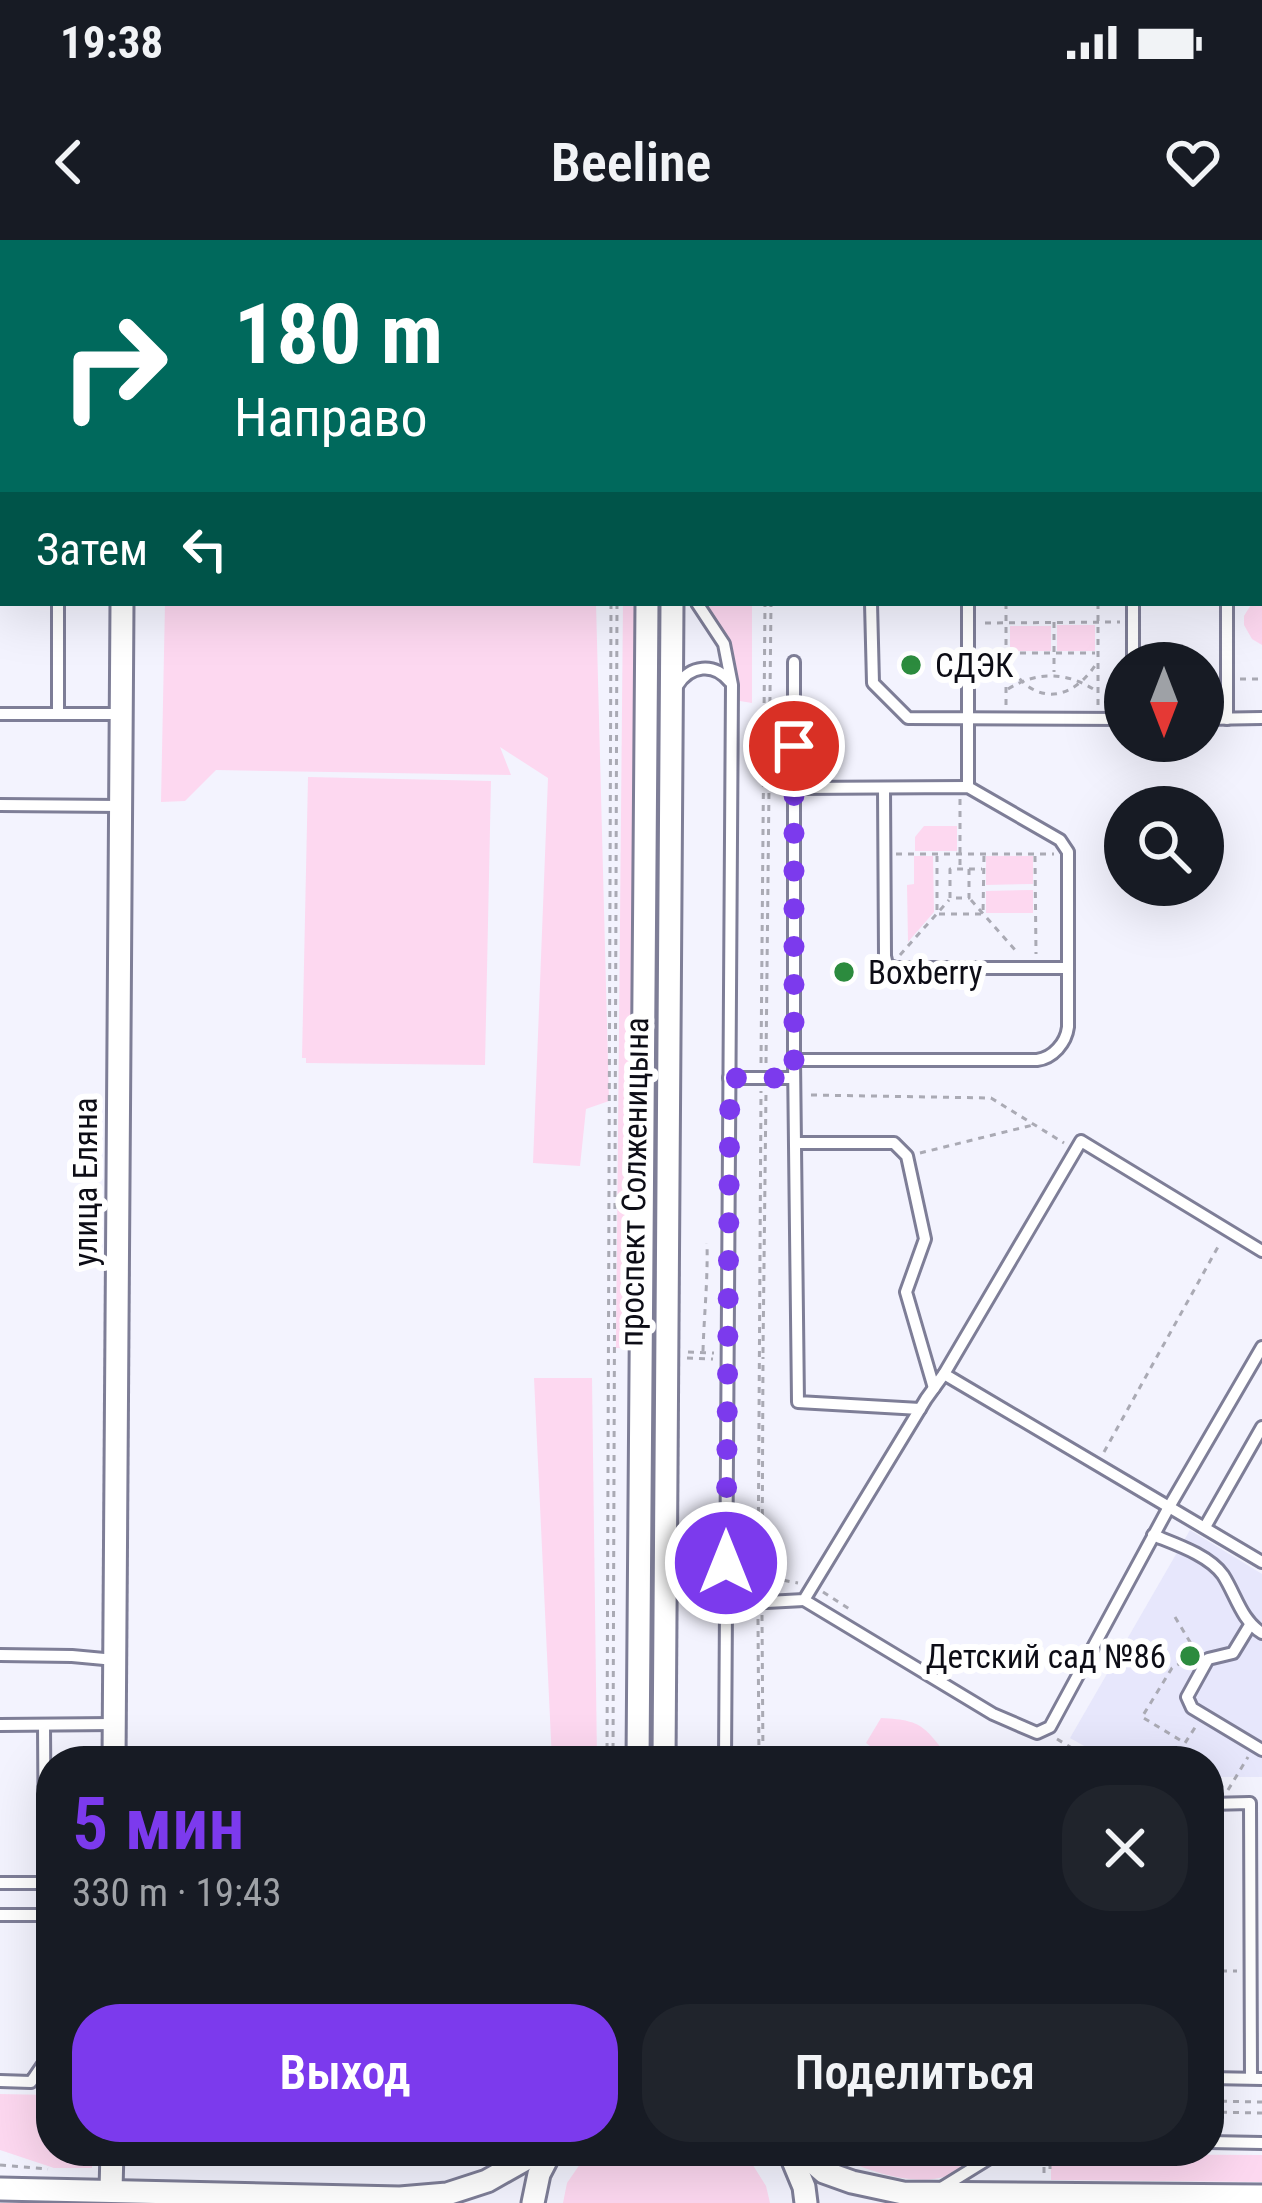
<!DOCTYPE html>
<html lang="ru">
<head>
<meta charset="utf-8">
<style>
  body { margin:0; font-family:"Roboto Condensed",sans-serif; background:#20242c; color:#f1f3f6; height:100vh; display:flex; flex-direction:column; font-size:45px; white-space:nowrap }
  * { box-sizing:border-box; margin:0 }
  p { font-size:39px; color:#9ea1a6 }
  .icon { flex:none; width:66px; height:66px; fill:none; stroke:currentColor; stroke-width:2; stroke-linecap:round; stroke-linejoin:round }
  .map { position:relative; flex:1; overflow:hidden }
  .panel { position:absolute; left:36px; top:1506px; width:1188px; height:420px; display:flex; flex-direction:column; background:#171b24; border-radius:48px; box-shadow:0 12px 48px #0002 }
  .panel>* { flex:none }
  .guide { position:absolute; left:0px; top:0px; width:1263px; height:366px; box-shadow:0 12px 48px #0002; background:#00695c; color:#fff; overflow:hidden }
  .needle { width:78px; rotate:180deg }
  .controls { position:absolute; left:1104px; top:402px; display:grid; gap:24px }
  .controls a { display:grid; place-items:center; width:120px; height:120px; border-radius:50%; background:#171b24; box-shadow:0 12px 48px #0002; font-size:60px }
  .pin { position:absolute; display:grid; place-items:center; width:102px; height:102px; color:#fff; margin:-51px; border:6px solid #fff; border-radius:50%; box-shadow:0 3px 12px #0007 }
  .me { position:absolute; width:132px; margin:-66px; rotate:0deg; stroke-linejoin:round; filter:drop-shadow(0 0 9px #0008) }
  .turn { display:flex; align-items:center; gap:42px; height:252px; padding:0 36px; font-size:54px }
  .turn .icon { width:156px; height:156px; stroke-width:2.5 }
  .turn b { display:block; font-size:84px; line-height:102px }
  .then { display:flex; align-items:center; height:114px; padding:0 36px; background:#0003; gap:24px; font-size:45px }
  .round { display:grid; place-items:center; flex:none; width:126px; height:126px; border-radius:48px; background:#20242c }
  .head { display:flex; align-items:center; justify-content:space-between; height:204px; padding:0 36px }
  h1 { font-size:72px; font-weight:600; line-height:90px; color:#7c3aed }
  .cta { display:flex; gap:24px; margin-top:auto; padding:24px 36px }
  .cta a { flex:1; height:138px; border-radius:48px; background:#7c3aed; color:#fff; font-size:48px; font-weight:600; line-height:138px; text-align:center }
  .cta a+a { background:#20242c; color:#f1f3f6 }
  .status { display:flex; justify-content:space-between; align-items:center; height:84px; padding:0 60px; background:#171b24; direction:ltr }
  .status svg { height:33px; fill:currentColor }
  header { display:flex; justify-content:space-between; align-items:center; height:156px; padding:0 36px; background:#171b24; font-size:54px; font-weight:600 }
  .map>svg:first-child { display:block }
  .built { fill:#e7e7fc }
  .green { fill:#fdd8f0 }
  .lines { fill:none; stroke-linecap:round; stroke-linejoin:round }
  .service-casing { stroke:#7e7e97; stroke-width:16 }
  .minor-casing { stroke:#7e7e97; stroke-width:27 }
  .path { stroke:#aaaab4; stroke-width:3; stroke-dasharray:6 6; stroke-linecap:butt }
  .service { stroke:#fff; stroke-width:10 }
  .minor { stroke:#fff; stroke-width:21 }
  .route { stroke:#7c3aed; stroke-width:21; stroke-dasharray:0 37.8 }
  .poi-dot { fill:#2c8b3e; stroke:#fff; stroke-width:4.5 }
  .labels { text-anchor:middle; dominant-baseline:central; stroke-width:12; stroke-linejoin:round; paint-order:stroke }
  .poi-label { font-size:33px; fill:#0d0d16; stroke:#fff; text-anchor:start }
  .street-label { font-size:33px; fill:#0d0d16; stroke:#fff }
</style>
</head>
<body>
<div class="status"><b>19:38</b><svg viewBox="0 0 49 12"><path d="M0 12V9h3v3zM5 12V6h3v6zM10 12V3h3v9zM15 12V0h3v12zM26 1h20v11H26zM47 4h2v5h-2z"/></svg></div>
<header><svg class="icon" aria-label="back" viewBox="0 0 24 24"><path d="M15 5l-7 7 7 7"/></svg>Beeline<svg class="icon" aria-label="heart" viewBox="0 0 24 24"><path d="M12 20l-8-8c-3-5 5-10 8-4 3-6 11-1 8 4z"/></svg></header>
<div class="map">
<svg width="1262" height="1963" viewBox="0 0 1262 1963">
  <rect width="100%" height="100%" fill="#f3f3fe"/>
  <path class="built" d="M1190,1290L1262,1334V1537H1209V1521H1111L1070,1498Z"/>
  <g class="green">
    <path d="M181,0H602L598,3H182Z"/>
    <path d="M723,0H991L988,3H727Z"/>
    <path d="M1260,358H1262V405L1252,399L1244,385V376L1252,363H1260Z"/>
    <path d="M165,363H596L609,861L586,869L580,926L533,923L548,538L500,507L511,535L216,530L185,561L161,562Z"/>
    <path d="M623,363H635L630,1108H616Z"/>
    <path d="M703,363H752V463L740,461L736,456C735,420 727,390 703,363Z"/>
    <rect x="1057" y="385" width="38" height="26"/>
    <rect x="1010" y="386" width="41" height="25"/>
    <path d="M308,537L491,541L485,825L306,823V818H302Z"/>
    <path d="M924,586H957V611H915V597Z"/>
    <path d="M914,616H933L934,672L908,702L907,645L914,644Z"/>
    <path d="M986,616H1033V644L986,645Z"/>
    <path d="M1033,650V673H986V651Z"/>
    <path d="M534,1138H592L597,1521H552Z"/>
    <path d="M881,1478C928,1480 924,1490 953,1521H890L866,1503Z"/>
    <path d="M0,1854L51,1855V1911H92V1928H54L0,1910Z"/>
    <path d="M589,1911H744L766,1946L770,1963H563L567,1943Z"/>
    <path d="M829,1911H992C979,1919 965,1929 950,1935C915,1949 859,1929 829,1911Z"/>
    <path d="M1051,1914L1262,1915V1942L1051,1940Z"/>
  </g>
  <g class="lines">
    <g class="service-casing">
      <g id="service">
        <path d="M1012,3L1015,0"/>
        <path d="M1260,122H1262"/>
        <path d="M0,177H3"/>
        <path d="M1260,183H1262"/>
        <path d="M1260,281H1262"/>
        <path d="M697,363L724,404L732,445L725,1521"/>
        <path d="M871,363L873,443L908,478L1125,479"/>
        <path d="M968,363V547"/>
        <path d="M1133,363V423"/>
        <path d="M1227,363V479"/>
        <path d="M794,422V820"/>
        <path d="M677,446C690,425 714,422 730,442"/>
        <path d="M0,474H121"/>
        <path d="M58,474V363"/>
        <path d="M1203,479L1262,478"/>
        <path d="M794,548L968,547L1060,600L1068,612V787C1066,803 1053,818 1037,820H794L798,1162L920,1169"/>
        <path d="M884,548L885,716L887,725L896,728H1068"/>
        <path d="M0,565L120,566"/>
        <path d="M729,838H794"/>
        <path d="M795,903H894L907,916L925,999L906,1052L934,1148"/>
        <path d="M944,1134L1169,1267L1262,1107"/>
        <path d="M1205,1287L1262,1187"/>
        <path d="M1153,1295C1175,1304 1209,1315 1223,1335C1236,1355 1241,1380 1262,1393"/>
        <path d="M804,1360L993,1474L1037,1493L1050,1487L1169,1267L1262,1322"/>
        <path d="M726,1364L804,1360L926,1159L944,1134L1081,901L1262,1011"/>
        <path d="M1250,1385L1233,1413L1208,1419L1187,1457L1192,1468L1262,1510"/>
        <path d="M0,1415L72,1416L115,1420"/>
        <path d="M0,1485L114,1484"/>
        <path d="M1209,1564L1250,1563L1251,1837"/>
        <path d="M0,1643H45L44,1485"/>
        <path d="M0,1675H51"/>
        <path d="M1209,1838L1262,1839"/>
        <path d="M0,1841L31,1842L46,1820L45,1643"/>
        <path d="M1209,1902L1262,1903"/>
        <path d="M938,1950L1001,1911"/>
      </g>
    </g>
    <g class="minor-casing">
      <g id="minor">
        <path d="M716,0L720,3"/>
        <path d="M125,3V0"/>
        <path d="M613,3L616,0"/>
        <path d="M648,3V0"/>
        <path d="M674,3V0"/>
        <path d="M0,36H3"/>
        <path d="M1260,41H1262"/>
        <path d="M0,72H3"/>
        <path d="M1260,77H1262"/>
        <path d="M114,1521L122,363"/>
        <path d="M638,1521L647,363"/>
        <path d="M664,1521L672,363"/>
        <path d="M789,1911L804,1947L806,1963"/>
        <path d="M800,1911L824,1932L852,1942L903,1953L1262,1956"/>
        <path d="M0,1949L400,1958L447,1954L487,1941L540,1911"/>
        <path d="M111,1950L112,1911"/>
        <path d="M533,1963L539,1934L551,1911"/>
      </g>
    </g>
    <g class="path">
      <path d="M69,0V3"/>
      <path d="M83,3V0"/>
      <path d="M1051,3V0"/>
      <path d="M1260,17H1262"/>
      <path d="M1260,102H1262"/>
      <path d="M0,143H3"/>
      <path d="M1260,146H1262"/>
      <path d="M0,149H3"/>
      <path d="M1260,162H1262"/>
      <path d="M1006,363V465"/>
      <path d="M1098,363V465"/>
      <path d="M1054,382V432"/>
      <path d="M985,383L1120,382"/>
      <path d="M1008,413H1095"/>
      <path d="M1006,419C1030,466 1071,465 1098,421"/>
      <path d="M1240,439H1262"/>
      <path d="M1008,449C1039,430 1068,432 1098,452"/>
      <path d="M960,559V627"/>
      <path d="M896,614H1054"/>
      <path d="M937,616V674H983L984,614"/>
      <path d="M1035,616L1036,714"/>
      <path d="M969,629V658H950V629C961,629 971,629 982,629"/>
      <path d="M971,660L1016,711"/>
      <path d="M900,715L949,660"/>
      <path d="M761,823L765,363"/>
      <path d="M766,823L771,363"/>
      <path d="M811,855L991,858L1064,903"/>
      <path d="M920,913L1033,885"/>
      <path d="M703,1111C704,1075 708,1040 707,1003"/>
      <path d="M688,1112L714,1113"/>
      <path d="M763,1113L766,851"/>
      <path d="M687,1118L713,1119"/>
      <path d="M1104,1212L1219,1005"/>
      <path d="M760,1336L798,1343"/>
      <path d="M758,1345L761,851"/>
      <path d="M762,1347L763,1117"/>
      <path d="M823,1352L851,1370"/>
      <path d="M762,1375L763,1521"/>
      <path d="M1175,1377L1196,1412"/>
      <path d="M758,1379L759,1521"/>
      <path d="M1193,1416L1172,1428L1142,1477L1185,1503L1196,1486"/>
      <path d="M1057,1499L1093,1521"/>
      <path d="M607,1521L611,363"/>
      <path d="M613,1521L617,363"/>
      <path d="M1228,1550L1248,1517"/>
      <path d="M1209,1731H1237"/>
      <path d="M1209,1861L1262,1862"/>
      <path d="M1209,1872L1262,1873"/>
      <path d="M1050,1911V1933"/>
      <path d="M0,1925L48,1929"/>
      <path d="M1044,1933V1911"/>
    </g>
    <use href="#service" class="service"/>
    <use href="#minor" class="minor"/>
  </g>
  <g class="lines">
    <path class="route" d="M726,1323L730,838H794V506"/>
  </g>
  <g class="poi-dot">
    <circle cx="911" cy="425" r="12"/>
    <circle cx="844" cy="732" r="12"/>
    <circle cx="1190" cy="1416" r="12"/>
  </g>
  <g class="labels">
    <g class="poi-label">
      <text x="935" y="425">СДЭК</text>
      <text x="868" y="732">Boxberry</text>
      <text x="1166" y="1416" text-anchor="end">Детский сад №86</text>
    </g>
    <g class="street-label">
      <text transform="translate(85 942) rotate(-90)">улица Еляна</text>
      <text transform="translate(634 942) rotate(-89)">проспект Солженицына</text>
    </g>
  </g>
</svg>
<div class="controls">
<a><svg class="needle" viewBox="-14 -14 28 28"><path d="M0-13l5 13h-10z" fill="#e53935"/><path d="M0 13l5-13h-10z" fill="#9ea1a6"/></svg></a>
<a><svg class="icon" aria-label="search" viewBox="0 0 24 24"><circle cx="10" cy="10" r="6"/><path d="M15 15l6 6"/></svg></a>
</div>
<div class="pin" style="left:794px;top:506px;background:#d93025"><svg class="icon" aria-label="arrive" viewBox="0 0 24 24"><path d="M6 21V4h12l-3 4 3 4H6"/></svg></div>
<svg class="me" style="left:726px;top:1323px" viewBox="-20 -20 40 40"><circle r="17" fill="#7c3aed" stroke="#fff" stroke-width="3"/><path d="M0-11L8 9 0 5-8 9z" fill="#fff"/></svg>
<div class="guide">
<div class="turn"><svg class="icon" aria-label="right" viewBox="0 0 24 24"><path d="M7 20v-9h11M14 6l5 5-5 5"/></svg><div><b>180 m</b>Направо</div></div>
<div class="then">Затем<svg class="icon" aria-label="left" viewBox="0 0 24 24"><path d="M17 20v-9H6M10 6l-5 5 5 5"/></svg></div>
</div>
<section class="panel">
<div class="head"><div><h1>5 мин</h1><p>330 m · 19:43</p></div><a class="round"><svg class="icon" aria-label="close" viewBox="0 0 24 24"><path d="M6 6l12 12M18 6L6 18"/></svg></a></div>
<div class="cta"><a>Выход</a><a>Поделиться</a></div>
</section>
</div>
</body>
</html>
